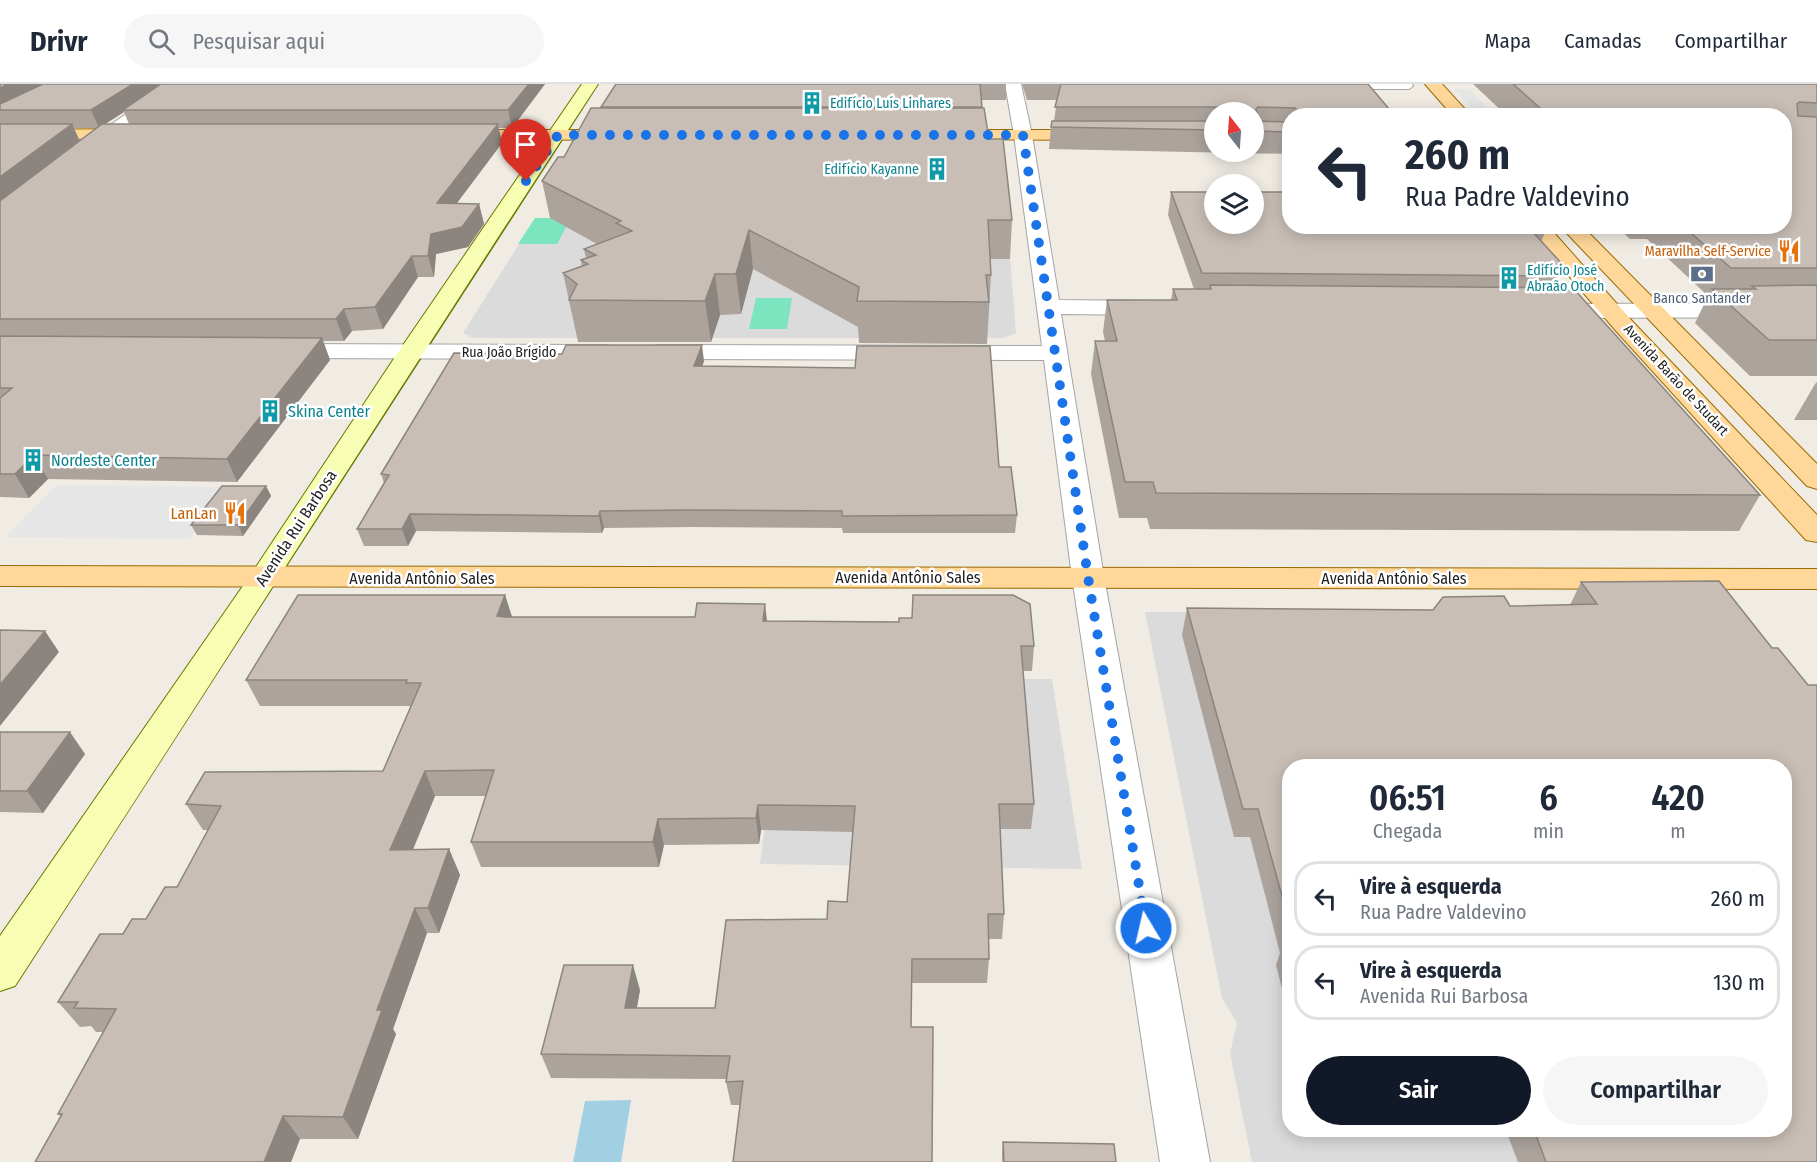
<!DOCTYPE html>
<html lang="pt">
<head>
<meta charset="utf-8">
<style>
  body { margin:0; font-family:"Fira Sans Condensed",sans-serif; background:#f6f6f7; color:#1f2937; height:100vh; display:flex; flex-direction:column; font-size:22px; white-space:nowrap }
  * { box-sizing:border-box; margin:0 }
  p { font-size:20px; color:#747a83 }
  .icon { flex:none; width:33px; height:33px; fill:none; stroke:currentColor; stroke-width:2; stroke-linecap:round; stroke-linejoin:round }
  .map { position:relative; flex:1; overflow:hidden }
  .details { position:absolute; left:1282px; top:675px; width:510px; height:378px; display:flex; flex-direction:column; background:#fff; border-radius:24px; box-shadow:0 3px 15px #0003 }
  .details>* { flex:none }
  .top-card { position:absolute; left:1282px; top:24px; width:510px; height:126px; border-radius:24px; box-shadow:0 3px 15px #0003; background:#fff; color:#1f2937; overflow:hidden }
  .needle { width:39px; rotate:343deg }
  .fabs { position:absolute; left:1204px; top:18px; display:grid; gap:12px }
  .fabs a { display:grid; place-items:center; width:60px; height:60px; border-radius:50%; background:#fff; box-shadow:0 3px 15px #0003; font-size:30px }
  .pin { position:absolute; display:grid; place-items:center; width:51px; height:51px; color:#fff; margin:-62px -26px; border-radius:50% 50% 50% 0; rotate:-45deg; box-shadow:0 0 6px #0007 }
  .pin .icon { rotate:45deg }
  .me { position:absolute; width:66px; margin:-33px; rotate:351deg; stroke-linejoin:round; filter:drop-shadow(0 0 4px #0008) }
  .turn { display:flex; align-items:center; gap:21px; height:126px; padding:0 24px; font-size:27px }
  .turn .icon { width:78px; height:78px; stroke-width:2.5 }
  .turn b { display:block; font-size:42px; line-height:51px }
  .eta { display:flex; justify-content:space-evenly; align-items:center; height:102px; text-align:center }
  .eta b { font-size:36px; font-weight:600; line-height:42px }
  .button { display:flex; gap:12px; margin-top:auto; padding:12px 24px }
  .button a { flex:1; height:69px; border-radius:36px; background:#111827; color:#fff; font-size:24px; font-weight:600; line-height:69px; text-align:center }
  .button a+a { background:#f6f6f7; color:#1f2937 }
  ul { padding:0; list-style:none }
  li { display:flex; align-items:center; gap:18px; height:75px; margin:0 12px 9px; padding:0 12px; border:3px solid #e0e1e3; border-radius:24px }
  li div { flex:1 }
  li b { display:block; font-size:22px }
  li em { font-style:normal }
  header { display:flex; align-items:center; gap:36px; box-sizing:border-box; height:84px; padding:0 30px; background:#fff; border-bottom:2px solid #e0e1e3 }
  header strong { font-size:28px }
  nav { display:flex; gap:33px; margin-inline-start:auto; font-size:21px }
  .search { width:420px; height:54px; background:#f6f6f7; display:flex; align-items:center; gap:15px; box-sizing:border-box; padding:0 21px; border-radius:33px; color:#747a83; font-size:22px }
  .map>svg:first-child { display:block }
  .residential { fill:#dcdbdb }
  .pitch { fill:#7ce5c0 }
  .parking { fill:#e6e6e6 }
  .water { fill:#a0d0e1 }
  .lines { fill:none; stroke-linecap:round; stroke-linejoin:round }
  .service-casing { stroke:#a5a5a5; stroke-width:2 }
  .minor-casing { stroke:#a5a5a5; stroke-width:2 }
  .tertiary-casing { stroke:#a5a5a5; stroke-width:2 }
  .secondary-casing { stroke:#687a00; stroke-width:2 }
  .primary-casing { stroke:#986b00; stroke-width:2 }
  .service { fill:#fff; fill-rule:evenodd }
  .minor { fill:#fff; fill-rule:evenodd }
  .tertiary { fill:#fff; fill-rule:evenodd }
  .secondary { fill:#f7feb3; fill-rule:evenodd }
  .primary { fill:#ffd799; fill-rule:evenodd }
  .wall { fill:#aca39d; fill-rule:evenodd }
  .shaded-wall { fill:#8c857f }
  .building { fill:#c8beb6; stroke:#8c857f; stroke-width:1.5 }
  .route { stroke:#1a73e8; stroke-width:10; stroke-dasharray:0 18 }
  .labels { text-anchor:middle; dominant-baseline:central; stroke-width:5; stroke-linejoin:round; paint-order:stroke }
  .far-culture-label { font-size:14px; fill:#0d838f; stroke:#fff; text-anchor:start }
  .far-food-label { font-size:14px; fill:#c56008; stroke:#fff; text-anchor:end }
  .far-service-label { font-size:14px; fill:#4e5e75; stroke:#fff }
  .far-street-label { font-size:14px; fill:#1e1e1e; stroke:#fff }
  .culture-label { font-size:16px; fill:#0d838f; stroke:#fff; text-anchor:start }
  .food-label { font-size:16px; fill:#c56008; stroke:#fff; text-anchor:end }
  .street-label { font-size:16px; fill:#1e1e1e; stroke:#fff }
</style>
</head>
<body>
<header>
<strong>Drivr</strong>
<div class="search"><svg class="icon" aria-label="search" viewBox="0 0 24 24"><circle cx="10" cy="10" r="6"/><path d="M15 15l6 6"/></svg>Pesquisar aqui</div>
<nav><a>Mapa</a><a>Camadas</a><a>Compartilhar</a></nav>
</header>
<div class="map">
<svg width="1817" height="1078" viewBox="0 0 1817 1078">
  <rect width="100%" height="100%" fill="#f0ece3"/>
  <g class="residential">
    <path d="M1007,134L1016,249L1004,254H473L463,249L535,135Z"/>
    <path d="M1145,528H1422L1290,682V1046H1785L1807,1078H1252L1230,969L1237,939L1222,914Z"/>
    <path d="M784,595H1052L1082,785L760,780Z"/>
  </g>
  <g class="pitch">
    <path d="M535,134H571L557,160H518Z"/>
    <path d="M756,214H792L787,245H749Z"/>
  </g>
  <g class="parking">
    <path d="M1453,5H1469L1495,31H1478Z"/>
    <path d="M57,401L230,403L189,455L6,453Z"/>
  </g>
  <path class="water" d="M631,1016L621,1078H573L585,1017Z"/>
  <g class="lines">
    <g class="service-casing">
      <path id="service" d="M1343,0H1412L1413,2L1409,5H1346L1343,4Z"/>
    </g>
    <g class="minor-casing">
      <path id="minor" d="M170,0H189L90,71H78L75,67L78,63Z"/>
    </g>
    <g class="tertiary-casing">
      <g id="tertiary">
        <path d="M1005,0H1021L1032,51L1059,216L1149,217L1157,219L1161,224L1157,229L1149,231L1061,230L1104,493L1210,1078H1160L1072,493L1044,276L658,275L649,273L646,268L649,263L658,261L1042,262L1014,51Z"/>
        <path d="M1817,219V233L1549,234L1541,232L1537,227L1541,222L1549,220Z"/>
        <path d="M283,260L606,261L615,263L618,268L615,273L606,275L283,274L274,272L271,267L274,262Z"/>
      </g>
    </g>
    <g class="secondary-casing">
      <path id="secondary" d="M582,0H598C402,299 210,602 15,902L0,907V852L254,486L399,267Z"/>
    </g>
    <g class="primary-casing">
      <g id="primary">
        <path d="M1425,0H1442L1471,32H1453Z"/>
        <path d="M133,45L139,46L142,50L139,54L0,56V46Z"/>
        <path d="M455,46H622L628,47L631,51L628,55L622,56L449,55L446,51L449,47Z"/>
        <path d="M944,46H1096L1102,47L1105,51L1102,55L1096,56L938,55L935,51L938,47Z"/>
        <path d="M1526,142H1548L1633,238L1817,431V458L1806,456L1617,248Z"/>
        <path d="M1560,142H1582L1817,380V405L1807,402Z"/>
        <path d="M0,482L1817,485V505L0,502Z"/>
      </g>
    </g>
    <use href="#service" class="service"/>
    <use href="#minor" class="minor"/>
    <use href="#tertiary" class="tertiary"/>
    <use href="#secondary" class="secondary"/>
    <use href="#primary" class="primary"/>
  </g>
  <g class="wall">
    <path d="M0,0H545L512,44H498L502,59L456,120H479L484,140L468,163L436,170L434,193H418L383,245L352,247L344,257H323L330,276L237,398L48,395L29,414L0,413ZM124,28L129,40H105ZM74,44H97L80,57Z"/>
    <path d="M616,0H1006V16H981L982,24L989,55L1012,136L1010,175H990L991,191L987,260L859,259L858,243L753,185L741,230L720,231L711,258H578L563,189L582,182L581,176L586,174L584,165L597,160L550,134L542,97L564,73L601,24V23Z"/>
    <path d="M1022,0H1368L1395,32H1290V70L1049,65L1051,43L1054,37L1057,16H1027ZM1215,28H1254V68H1215Z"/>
    <path d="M1473,0H1817V292H1750L1695,239L1708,212L1647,155H1630L1616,142H1785V32H1507Z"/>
    <path d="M1171,108L1546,146L1541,158L1563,181L1554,204L1760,411L1739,447L1150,445L1147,434H1119L1091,290L1095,257H1105L1103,248L1107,216H1171L1173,205H1194L1168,131Z"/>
    <path d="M704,277L702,283L999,383L1017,431L1015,449H843L842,444L692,443L604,444L602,449L416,447L408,462H364L357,445L384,399L381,390Z"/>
    <path d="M1817,298V336H1794L1815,300Z"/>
    <path d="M266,402L271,412L243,452L197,451L191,441Z"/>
    <path d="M1719,497L1772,564H1778L1808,601H1817V1078H1518L1508,1052L1382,1051L1380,1046H1785V682H1290V972L1282,938L1287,924L1276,881L1280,869L1250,753H1234L1182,551L1187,524L1433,526L1443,513L1504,512L1510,522L1570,521L1581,498Z"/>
    <path d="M505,511L512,533L767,537L1034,562L1032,587H1023L1034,720L1031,745H1000L1004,830L1002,855H989V875L987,899H912L911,943L740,1021H731L726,998L727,995L551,994L541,970L640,906L637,924H715L827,835L847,818L853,748L761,746L759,760L664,761L659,783H481L471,758L486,712H435L413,766L449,765L460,791L439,849H427L393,945L396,950L358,1055H300L291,1078H35L61,1032L58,1030L103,948H96L91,942L80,943L58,918L123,850L146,835L177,803L208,746H203L186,720L383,687L411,622H260L246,596Z"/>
    <path d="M0,648L85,670L43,729L0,728Z"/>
    <path d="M1003,1058L1116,1078H1002V1068Z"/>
  </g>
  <g class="shaded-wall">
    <path d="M8,0H51L0,25V4Z"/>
    <path d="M133,0H167L123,26L124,28L99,44L91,26Z"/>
    <path d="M529,0H545L512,44L508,26Z"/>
    <path d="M72,40L80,58L0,120V93Z"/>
    <path d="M498,40L502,59L442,139L437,119Z"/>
    <path d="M479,120L484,140L468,163L436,170L434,193L428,172L431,150Z"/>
    <path d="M749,146L753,185L741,230L736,190Z"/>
    <path d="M412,172L418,193L383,245L375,223Z"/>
    <path d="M715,190L720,231L711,258L705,217Z"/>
    <path d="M344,225L352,247L344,257L336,235Z"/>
    <path d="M322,254L330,276L237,398L227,375Z"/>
    <path d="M702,261L704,277L697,298L694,282Z"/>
    <path d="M34,371L48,395L29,414L15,390Z"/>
    <path d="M266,402L271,412L243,452L238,441Z"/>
    <path d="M600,427L604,444L602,449L599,432Z"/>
    <path d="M410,430L416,447L408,462L402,445Z"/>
    <path d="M505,511L513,536L497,532Z"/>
    <path d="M765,520L768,545L763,537Z"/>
    <path d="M45,547L59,568L0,642V601Z"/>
    <path d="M70,648L85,670L43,729L27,707Z"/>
    <path d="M425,687L435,712L402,791L390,766Z"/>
    <path d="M758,721L761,746L759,760L756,734Z"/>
    <path d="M658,735L664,761L659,783L653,758Z"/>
    <path d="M449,765L460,791L439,849L428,824Z"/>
    <path d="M415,824L427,849L393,945L396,950L358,1055L343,1033L377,926Z"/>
    <path d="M633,881L640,906L632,948L625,924Z"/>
    <path d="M283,1032L300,1055L291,1078H264Z"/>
  </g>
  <g class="building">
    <path d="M0,0H8L0,4Z"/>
    <path d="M43,0H133L91,26H0V20Z"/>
    <path d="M161,0H529L508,26H123Z"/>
    <path d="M616,0H980L982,23H601Z"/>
    <path d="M1061,0H1368L1395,32H1297V26L1295,24L1258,23L1256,25L1257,37L1290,38V48L1254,47V28H1221V25L1219,23H1055Z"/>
    <path d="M1513,0H1817V19L1799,18L1797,20L1798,32L1817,33V184H1731L1683,142H1785V32H1549Z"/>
    <path d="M591,24H984L989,55H1003L1012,136H988L991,191H986L989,218L857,217L859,203L749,146L736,190H715L705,217L569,216L577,200L563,189L588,180L581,176L596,171L584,165L632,147L616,139L621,137L542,97L558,73H564Z"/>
    <path d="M1052,37H1215V46L1051,43Z"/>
    <path d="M0,40H72L0,93Z"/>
    <path d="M102,40H498L437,119L479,120L462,143L431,150L428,172H412L375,223L344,225L336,235H0V117Z"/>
    <path d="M1171,108H1215V140H1254V108H1290V142H1543L1546,146H1531L1563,181H1544L1554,192L1202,189Z"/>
    <path d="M1210,201L1573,204L1760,411L1156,409L1153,398H1125L1095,257H1117L1107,216H1177L1173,205H1211Z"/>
    <path d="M1817,201V256H1769L1712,205H1756L1752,202Z"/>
    <path d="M0,252L322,254L227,375L34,371L15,390H0V314L12,304H0Z"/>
    <path d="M566,261H702L694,282L855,284L857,262H990L999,383H1011L1017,431L842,432V427L689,426L600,427L599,432L410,430L402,445H357L389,391L381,390L454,269L562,270Z"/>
    <path d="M222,402H266L238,441H191Z"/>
    <path d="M1719,497L1772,564H1778L1808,601H1817V1078H1546L1534,1046H1785V682H1290V841L1258,725H1243L1187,524L1433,526L1443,513L1504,512L1510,522L1597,520L1581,498Z"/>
    <path d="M298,511H505L497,532L505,533H695L697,519L765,520L763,537L899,538V534H912L913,511H1013L1030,520L1034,562H1021L1034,720H999L1004,830H988L989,875H912L911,943H933L932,1078H733L743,997L726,998L730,972L541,970L564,881H633L625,924H715L726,836L827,835L828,817L847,818L855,722L758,721L756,734L658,735L653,758H471L494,686L425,687L390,766L449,765L428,824H415L377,926H382L343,1033L283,1032L264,1078H35L62,1030H58L116,925L74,924L78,918H58L100,850H123L132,835H146L165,803H177L221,722L186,720L205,688L383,687L421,599H406L407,596H246Z"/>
    <path d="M0,546L45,547L0,601Z"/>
    <path d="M0,648H70L27,707H0Z"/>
    <path d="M1286,854H1290V868Z"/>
    <path d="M1003,1058L1114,1060L1116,1078H1004Z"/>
  </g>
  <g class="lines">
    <path class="route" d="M526,97L558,51H1023L1088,493L1146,844"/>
  </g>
  <defs>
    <g id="building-bare" transform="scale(1.8)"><path d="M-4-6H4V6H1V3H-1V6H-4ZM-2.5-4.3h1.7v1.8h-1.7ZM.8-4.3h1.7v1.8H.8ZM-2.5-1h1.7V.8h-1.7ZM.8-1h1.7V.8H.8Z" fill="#0f9aa8" stroke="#fff" stroke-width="2.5" paint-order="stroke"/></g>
    <g id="restaurant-bare" transform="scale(1.8)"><path d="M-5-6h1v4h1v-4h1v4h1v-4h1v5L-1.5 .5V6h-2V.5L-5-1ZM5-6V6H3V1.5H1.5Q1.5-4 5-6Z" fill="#e8710a" stroke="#fff" stroke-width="2.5" paint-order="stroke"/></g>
    <g id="bank-bare" transform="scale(1.8)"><path d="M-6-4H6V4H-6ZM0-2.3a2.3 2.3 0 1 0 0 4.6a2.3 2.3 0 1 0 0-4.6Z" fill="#5c6f8a" stroke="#fff" stroke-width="2.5" paint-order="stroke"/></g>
  </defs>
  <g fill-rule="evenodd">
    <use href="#building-bare" x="812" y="19"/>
    <use href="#building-bare" x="937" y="85"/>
    <use href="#restaurant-bare" x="1789" y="167"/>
    <use href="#bank-bare" x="1702" y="190"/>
    <use href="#building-bare" x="1509" y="194"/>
    <use href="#building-bare" x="270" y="327"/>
    <use href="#building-bare" x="33" y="376"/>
    <use href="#restaurant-bare" x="235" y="429"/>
  </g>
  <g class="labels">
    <g class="far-culture-label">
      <text x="830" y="19">Edifício Luís Linhares</text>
      <text x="919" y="85" text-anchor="end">Edifício Kayanne</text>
      <text x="1527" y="186">Edifício José<tspan x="1527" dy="16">Abraão Otoch</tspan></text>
    </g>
    <g class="far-food-label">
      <text x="1771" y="167">Maravilha Self-Service</text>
    </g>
    <g class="far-service-label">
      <text x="1702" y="214">Banco Santander</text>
    </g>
    <g class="far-street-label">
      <text x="509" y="268">Rua João Brígido</text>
      <text transform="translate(1676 296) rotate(47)">Avenida Barão de Studart</text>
    </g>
    <g class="culture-label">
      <text x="288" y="327">Skina Center</text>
      <text x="51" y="376">Nordeste Center</text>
    </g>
    <g class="food-label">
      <text x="217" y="429">LanLan</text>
    </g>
    <g class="street-label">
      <text transform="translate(296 444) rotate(-57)">Avenida Rui Barbosa</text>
      <text x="908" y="493">Avenida Antônio Sales</text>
      <text x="422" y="494">Avenida Antônio Sales</text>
      <text x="1394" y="494">Avenida Antônio Sales</text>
    </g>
  </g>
</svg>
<div class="fabs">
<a><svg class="needle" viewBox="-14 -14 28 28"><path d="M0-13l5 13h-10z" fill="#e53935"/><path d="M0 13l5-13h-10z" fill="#747a83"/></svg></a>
<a><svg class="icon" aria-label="layers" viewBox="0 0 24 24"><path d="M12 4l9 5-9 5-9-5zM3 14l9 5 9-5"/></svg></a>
</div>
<div class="pin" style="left:526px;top:97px;background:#d93025"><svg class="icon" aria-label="arrive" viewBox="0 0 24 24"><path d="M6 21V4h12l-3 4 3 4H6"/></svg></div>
<svg class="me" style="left:1146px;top:844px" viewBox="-20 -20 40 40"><circle r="17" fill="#1a73e8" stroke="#fff" stroke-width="3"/><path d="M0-11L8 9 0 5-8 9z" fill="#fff"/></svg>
<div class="top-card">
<div class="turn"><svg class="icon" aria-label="left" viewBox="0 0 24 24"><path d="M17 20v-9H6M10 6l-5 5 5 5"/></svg><div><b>260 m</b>Rua Padre Valdevino</div></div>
</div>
<section class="details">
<div class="eta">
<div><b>06:51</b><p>Chegada</p></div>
<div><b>6</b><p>min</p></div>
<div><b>420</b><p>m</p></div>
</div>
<ul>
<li><svg class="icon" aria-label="left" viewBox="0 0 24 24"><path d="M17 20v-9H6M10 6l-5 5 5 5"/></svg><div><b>Vire à esquerda</b><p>Rua Padre Valdevino</p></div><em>260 m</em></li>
<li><svg class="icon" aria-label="left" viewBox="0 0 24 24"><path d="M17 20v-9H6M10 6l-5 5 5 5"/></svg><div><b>Vire à esquerda</b><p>Avenida Rui Barbosa</p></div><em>130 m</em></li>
</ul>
<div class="button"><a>Sair</a><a>Compartilhar</a></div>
</section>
</div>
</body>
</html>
